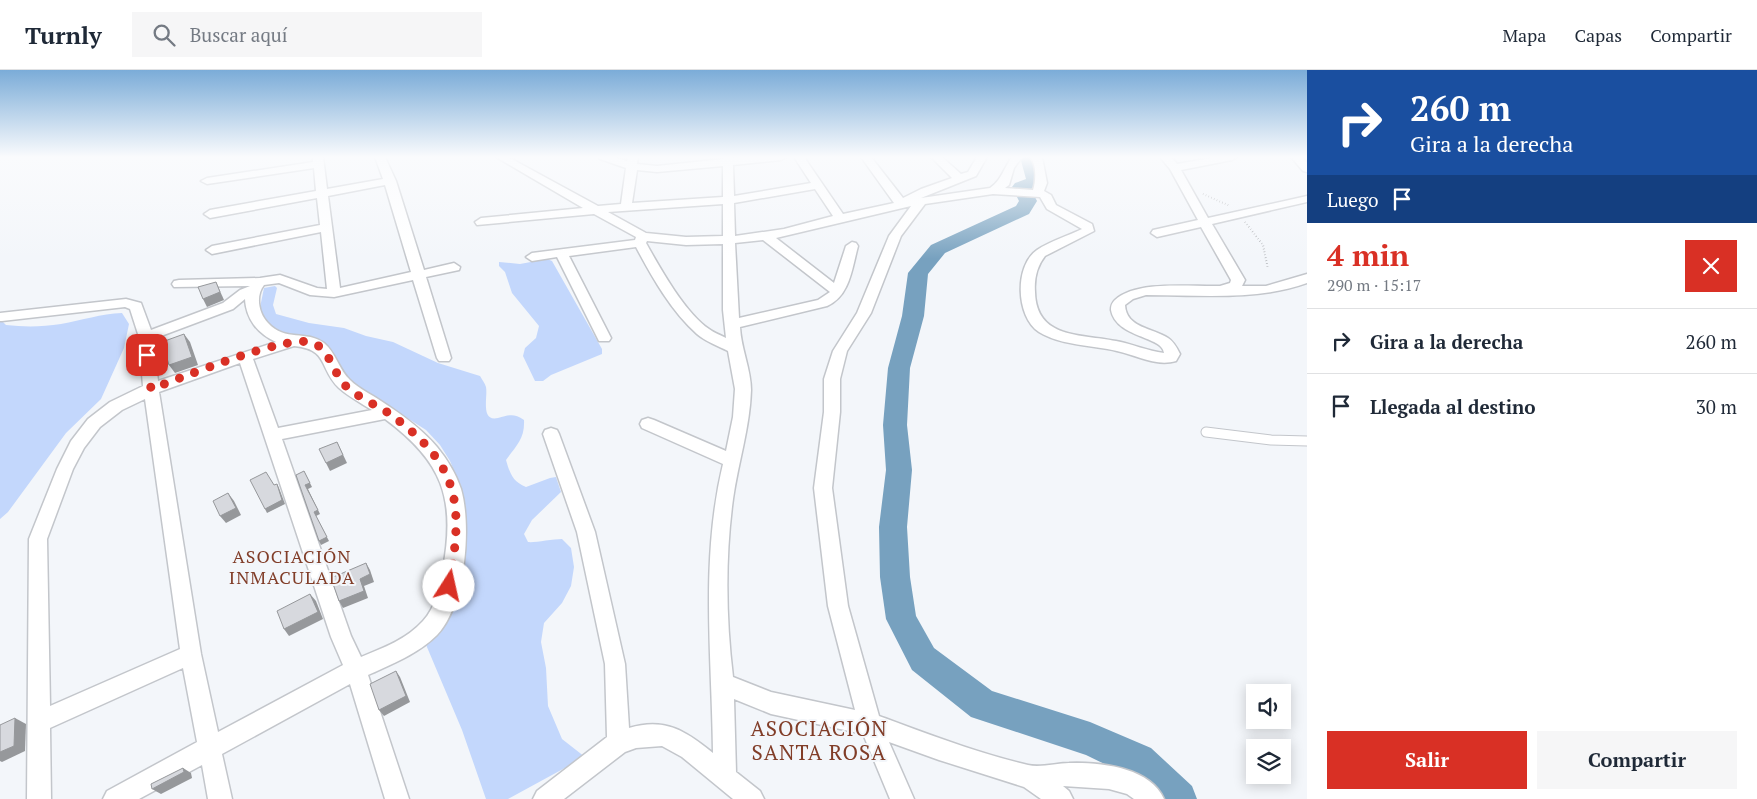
<!DOCTYPE html>
<html lang="es">
<head>
<meta charset="utf-8">
<style>
  body { margin:0; font-family:"PT Serif",serif; background:#f6f6f7; color:#1f2937; height:100vh; display:flex; flex-direction:column; font-size:19px; white-space:nowrap }
  * { box-sizing:border-box; margin:0 }
  p { font-size:16px; color:#747a83 }
  .icon { flex:none; width:28px; height:28px; fill:none; stroke:currentColor; stroke-width:2; stroke-linecap:round; stroke-linejoin:round }
  .map { position:relative; flex:1; overflow:hidden }
  .details { display:flex; flex-direction:column; background:#fff; width:450px }
  .details>* { flex:none }
  .guide { background:#1a4fa0; color:#fff; overflow:hidden }
  .buttons { position:absolute; left:1246px; top:614px; display:grid; gap:10px }
  .buttons a { display:grid; place-items:center; width:45px; height:45px; border-radius:0px; background:#fff; box-shadow:0 2px 12px #0003; font-size:25px }
  .pin { position:absolute; display:grid; place-items:center; width:42px; height:42px; color:#fff; margin:-21px; border-radius:10px; box-shadow:0 2px 8px #0006 }
  .me { position:absolute; width:55px; margin:-28px; rotate:10deg; stroke-linejoin:round; filter:drop-shadow(0 0 4px #0008) }
  .turn { display:flex; align-items:center; gap:18px; height:105px; padding:0 20px; font-size:22px }
  .turn .icon { width:65px; height:65px; stroke-width:2.5 }
  .turn b { display:block; font-size:35px; line-height:42px }
  .then { display:flex; align-items:center; height:48px; padding:0 20px; background:#0003; gap:10px; font-size:19px }
  .round { display:grid; place-items:center; flex:none; width:52px; height:52px; border-radius:0px; background:#f6f6f7 }
  .overview { display:flex; align-items:center; justify-content:space-between; height:85px; padding:0 20px }
  h1 { font-size:30px; font-weight:800; line-height:38px; color:#d93025 }
  .primary-button { display:flex; gap:10px; margin-top:auto; padding:10px 20px }
  .primary-button a { flex:1; height:58px; border-radius:0px; background:#d93025; color:#fff; font-size:20px; font-weight:800; line-height:58px; text-align:center }
  .primary-button a+a { background:#f6f6f7; color:#1f2937 }
  ul { padding:0; list-style:none }
  li { display:flex; align-items:center; gap:15px; height:65px; padding:0 20px; border-top:1px solid #e0e1e3 }
  li div { flex:1 }
  li b { display:block; font-size:19px }
  li em { font-style:normal }
  header { display:flex; align-items:center; gap:30px; box-sizing:border-box; height:70px; padding:0 25px; background:#fff; border-bottom:1px solid #e0e1e3 }
  header strong { font-size:24px }
  nav { display:flex; gap:28px; margin-inline-start:auto; font-size:18px }
  .search { width:350px; height:45px; background:#f6f6f7; display:flex; align-items:center; gap:12px; box-sizing:border-box; padding:0 18px; border-radius:0px; color:#747a83; font-size:19px }
  main { display:flex; flex:1; min-height:0 }
  .map>svg:first-child { display:block }
  .green { fill:#c3d7fc }
  .lines { fill:none; stroke-linecap:round; stroke-linejoin:round }
  .river { fill:#77a1bf; fill-rule:evenodd }
  .lane-casing { stroke:#c3c6cb; stroke-width:11 }
  .street-casing { stroke:#c3c6cb; stroke-width:3 }
  .path { stroke:#949699; stroke-width:2; stroke-dasharray:0.5 2.5; stroke-linecap:butt }
  .lane { stroke:#fff; stroke-width:9 }
  .street { fill:#fff; fill-rule:evenodd }
  .shaded-wall { fill:#96989b }
  .building { fill:#d7d9de; stroke:#96989b }
  .route { stroke:#d93025; stroke-width:9; stroke-dasharray:0 16.2 }
  .labels { text-anchor:middle; dominant-baseline:central; stroke-width:4; stroke-linejoin:round; paint-order:stroke }
  .neighbourhood-label { font-size:18px; letter-spacing:1px; fill:#813d28; stroke:#f3f6fa }
  .near-neighbourhood-label { font-size:21px; letter-spacing:1px; fill:#813d28; stroke:#f3f6fa }
</style>
</head>
<body>
<header>
<strong>Turnly</strong>
<div class="search"><svg class="icon" aria-label="search" viewBox="0 0 24 24"><circle cx="10" cy="10" r="6"/><path d="M15 15l6 6"/></svg>Buscar aquí</div>
<nav><a>Mapa</a><a>Capas</a><a>Compartir</a></nav>
</header>
<main>
<div class="map">
<svg width="1307" height="729" viewBox="0 0 1307 729">
  <rect width="100%" height="100%" fill="#f3f6fa"/>
  <g class="green">
    <path d="M547,189L552,191L602,279V284L551,305L543,311H535L523,286L525,278L536,268L539,256L512,223L505,202L499,196V192L520,194Z"/>
    <path d="M275,216L277,218L273,235L276,244L309,253L344,258L366,266L393,272L438,293L480,306C482,310 485,313 486,317C488,327 480,352 498,348C509,345 514,343 524,350C525,369 516,376 506,390C510,404 513,412 526,417L550,408L556,407L561,422L532,450L524,464L528,472C534,473 552,469 562,469L571,478L574,497L571,516L562,533L544,553L541,572L546,598L548,636L562,669L585,687L508,729H486L462,660L424,570L464,454L462,419L450,391L440,375L426,360L393,339L353,322L332,291L293,268L257,252L264,218Z"/>
    <path d="M122,243L129,254L124,278L101,329L66,363L8,442L0,449V249L6,255C24,257 42,257 61,254C82,250 101,244 122,243Z"/>
  </g>
  <g class="lines">
    <path class="river" d="M1020,87H1036C1042,102 1050,112 1031,119L1037,131L1029,144L945,183L928,204L924,246L910,298L907,355L912,400L907,457L910,507L916,546L934,578L992,621L1090,652L1151,678L1192,716L1197,729H1152L1125,704L1086,685L971,647L912,600L886,549L880,507L879,457L886,400L883,355L888,298L902,246L908,203L931,175L1016,136L1019,131L1012,117L1015,113L1026,109Z"/>
    <g class="lane-casing">
      <path id="lane" d="M1206,362L1271,370L1307,371"/>
    </g>
    <g class="street-casing">
      <g id="street">
        <path d="M313,87H323L327,119L383,109L375,87H385L396,111L424,200L454,193L460,197L459,200L426,207L451,288L449,291H439L437,288L413,210L334,227L310,225L279,213L264,215C255,226 259,244 268,253C285,272 307,260 324,273C336,283 339,300 350,310C359,319 371,324 381,331C401,344 421,358 437,377C447,389 456,404 461,419C472,457 465,536 437,565C418,584 392,594 368,605L409,729H385L350,614L222,684L232,729H208L202,695L139,729H103L107,721L197,672L183,598L50,658L51,729H27L29,469L57,399L71,371L88,349L110,332L143,316L139,267L130,239L125,237L2,251H0V243L126,229L141,233L151,260L223,233L240,220L250,216L174,217L172,214L174,211L179,210L260,208L280,205L317,218L327,219L321,162L212,184L206,180L212,176L320,155L317,128L210,148L204,144L210,140L316,121L314,98L207,114L201,111L207,108L313,92ZM385,115L411,202L340,218L328,126ZM245,229C246,249 258,264 276,272L158,311L153,269L233,239ZM294,276C329,279 319,299 339,318C349,327 361,333 372,340L278,358L253,289ZM240,293L331,567L343,595L218,662L201,584L159,322ZM145,329L180,579L50,636L47,469L73,399L84,378L100,357L122,340ZM385,349C442,391 456,428 443,498C440,516 436,537 423,551C407,569 383,578 361,587L351,566L282,369Z"/>
        <path d="M496,87H508L598,136L621,134L626,98L600,89L599,87H614L627,91L628,87H638L637,94L657,96L723,89V87H733V88L786,87L781,90L733,95L734,126L811,113L794,87H804L843,144L894,133L861,87H871L903,128L921,119L952,108L931,87H942L961,104L968,102L977,87H987L976,106L921,128L990,118C1001,111 1004,98 1012,87H1022L1014,98L1009,115L1005,118L1033,120C1036,111 1037,95 1030,87H1042L1047,113L1044,121L1051,125L1056,135L1092,154L1094,161L1045,186C1037,196 1034,209 1035,222C1036,269 1081,264 1116,271C1132,274 1148,281 1164,283C1163,266 1116,268 1111,240C1111,235 1112,233 1115,230C1137,210 1191,217 1220,216L1230,213L1231,210L1201,157L1157,167L1151,163L1153,160L1198,150L1170,99L1160,87H1171L1177,94L1217,87H1237L1232,90L1181,100L1208,148L1307,126V132L1212,154L1245,210L1242,216H1266L1307,204V213C1258,231 1198,225 1146,225L1133,229L1125,235C1126,258 1153,258 1168,268C1174,272 1177,278 1180,284L1176,291C1156,297 1136,285 1117,281C1092,275 1062,276 1039,262C1016,247 1014,196 1037,180C1050,171 1068,166 1082,159L1047,139L1040,127L993,124L925,134L901,166L871,243L847,281L840,309V342L832,418L848,536L879,646C928,664 977,683 1028,695C1040,698 1057,693 1069,693C1100,692 1150,697 1164,729H1134L1127,724L1109,719L1063,716L1069,721L1073,729H1041L1024,717L939,690L889,672L914,729H890L863,664L771,644L734,629L736,702L760,721L764,729H733L682,687L662,676L636,678L625,682L564,729H533L537,721L607,667L605,594L577,462L543,364L545,360L551,358L557,360L559,364L595,462L625,594L629,658C665,647 686,661 713,683C712,586 700,490 723,394L642,358L640,354L642,350L648,348L654,350L726,381L733,347L735,319L728,281C718,276 705,271 697,264C671,241 652,207 636,177L569,186L611,268L609,271H599L557,187L532,191L526,187L532,183L635,170L636,167L594,144L477,155L475,152L481,148L583,138ZM723,96V127L632,133L637,100L657,102ZM815,119L833,146L784,159L735,166L734,133ZM723,134V166L686,167L646,163L608,142ZM911,136L889,166L857,243L833,281L824,309V342L814,418L828,536L855,640L771,622L733,607C726,549 725,488 733,429C738,393 750,357 751,320C751,299 741,279 740,257L827,236C850,226 852,198 858,176L856,173L852,172L846,176L834,213L776,168ZM763,170L830,222L818,230L739,248L735,173ZM647,171L686,175L723,174V240L726,268C721,265 714,263 709,259C685,243 660,198 646,173Z"/>
        <path d="M1291,87H1302L1307,93V102L1303,101Z"/>
      </g>
    </g>
    <g class="path">
      <path d="M1203,124L1230,136"/>
      <path d="M1245,152L1263,175L1268,199"/>
    </g>
    <use href="#lane" class="lane"/>
    <use href="#street" class="street"/>
  </g>
  <g class="shaded-wall">
    <path d="M216,212L224,230L207,237L203,229Z"/>
    <path d="M184,264L190,272L198,295L175,303L169,295Z"/>
    <path d="M337,372L347,393L330,401L326,393Z"/>
    <path d="M304,401L312,417L308,419L320,444L316,446L329,471L321,475L319,471L314,442L305,415Z"/>
    <path d="M277,414L279,418L285,434L267,443L265,439Z"/>
    <path d="M228,423L234,431L241,445L226,453L220,446Z"/>
    <path d="M366,493L370,500L374,512L364,516L368,528L343,538L339,531L360,509Z"/>
    <path d="M310,524L316,531L323,549L289,566L284,559Z"/>
    <path d="M396,601L400,607L410,632L384,646L379,640Z"/>
    <path d="M15,648L26,654L25,681L2,692L0,691V682Z"/>
    <path d="M183,698L191,703L192,708L161,724L152,719Z"/>
  </g>
  <g class="building">
    <path d="M216,212L220,222L203,229L198,217Z"/>
    <path d="M184,264L192,287L169,295L162,272Z"/>
    <path d="M337,372L343,385L326,393L319,379Z"/>
    <path d="M304,401L310,413L305,415L318,440L314,442L327,467L319,471L296,405Z"/>
    <path d="M266,402L274,415L277,414L282,430L265,439L250,410Z"/>
    <path d="M228,423L236,438L220,446L213,431Z"/>
    <path d="M366,493L370,504L360,509L364,521L339,531L331,508Z"/>
    <path d="M310,524L318,542L284,559L277,541Z"/>
    <path d="M396,601L406,626L379,640L370,614Z"/>
    <path d="M15,648L14,676L0,682V655Z"/>
    <path d="M183,698L184,702L152,719L151,714Z"/>
  </g>
  <linearGradient id="sky" x2="0" y2="1"><stop stop-color="#7bacd8"/><stop offset="0.46" stop-color="#fafbfd"/><stop offset="1" stop-color="#fafbfd" stop-opacity="0"/></linearGradient>
  <rect width="1307" height="189" fill="url(#sky)"/>
  <g class="lines">
    <path class="route" d="M147,285L151,319C184,307 282,266 310,272C328,276 333,301 343,313C352,324 374,334 387,342C460,394 464,432 449,516"/>
  </g>
  <g class="labels">
    <g class="neighbourhood-label">
      <text x="292" y="486">ASOCIACIÓN<tspan x="292" dy="21">INMACULADA</tspan></text>
    </g>
    <g class="near-neighbourhood-label">
      <text x="819" y="658">ASOCIACIÓN<tspan x="819" dy="24">SANTA ROSA</tspan></text>
    </g>
  </g>
</svg>
<div class="buttons">
<a><svg class="icon" aria-label="sound" viewBox="0 0 24 24"><path d="M4 9h4l5-4v14l-5-4H4zM17 9q2 3 0 6"/></svg></a>
<a><svg class="icon" aria-label="layers" viewBox="0 0 24 24"><path d="M12 4l9 5-9 5-9-5zM3 14l9 5 9-5"/></svg></a>
</div>
<div class="pin" style="left:147px;top:285px;background:#d93025"><svg class="icon" aria-label="arrive" viewBox="0 0 24 24"><path d="M6 21V4h12l-3 4 3 4H6"/></svg></div>
<svg class="me" style="left:449px;top:516px" viewBox="-20 -20 40 40"><circle r="19" fill="#fff"/><path d="M0-13L10 11 0 6-10 11z" fill="#d93025"/></svg>
</div>
<section class="details">
<div class="guide">
<div class="turn"><svg class="icon" aria-label="right" viewBox="0 0 24 24"><path d="M7 20v-9h11M14 6l5 5-5 5"/></svg><div><b>260 m</b>Gira a la derecha</div></div>
<div class="then">Luego<svg class="icon" aria-label="arrive" viewBox="0 0 24 24"><path d="M6 21V4h12l-3 4 3 4H6"/></svg></div>
</div>
<div class="overview"><div><h1>4 min</h1><p>290 m · 15:17</p></div><a class="round" style="background:#d93025;color:#fff"><svg class="icon" aria-label="close" viewBox="0 0 24 24"><path d="M6 6l12 12M18 6L6 18"/></svg></a></div>
<ul>
<li><svg class="icon" aria-label="right" viewBox="0 0 24 24"><path d="M7 20v-9h11M14 6l5 5-5 5"/></svg><div><b>Gira a la derecha</b></div><em>260 m</em></li>
<li><svg class="icon" aria-label="arrive" viewBox="0 0 24 24"><path d="M6 21V4h12l-3 4 3 4H6"/></svg><div><b>Llegada al destino</b></div><em>30 m</em></li>
</ul>
<div class="primary-button"><a>Salir</a><a>Compartir</a></div>
</section>
</main>
</body>
</html>
